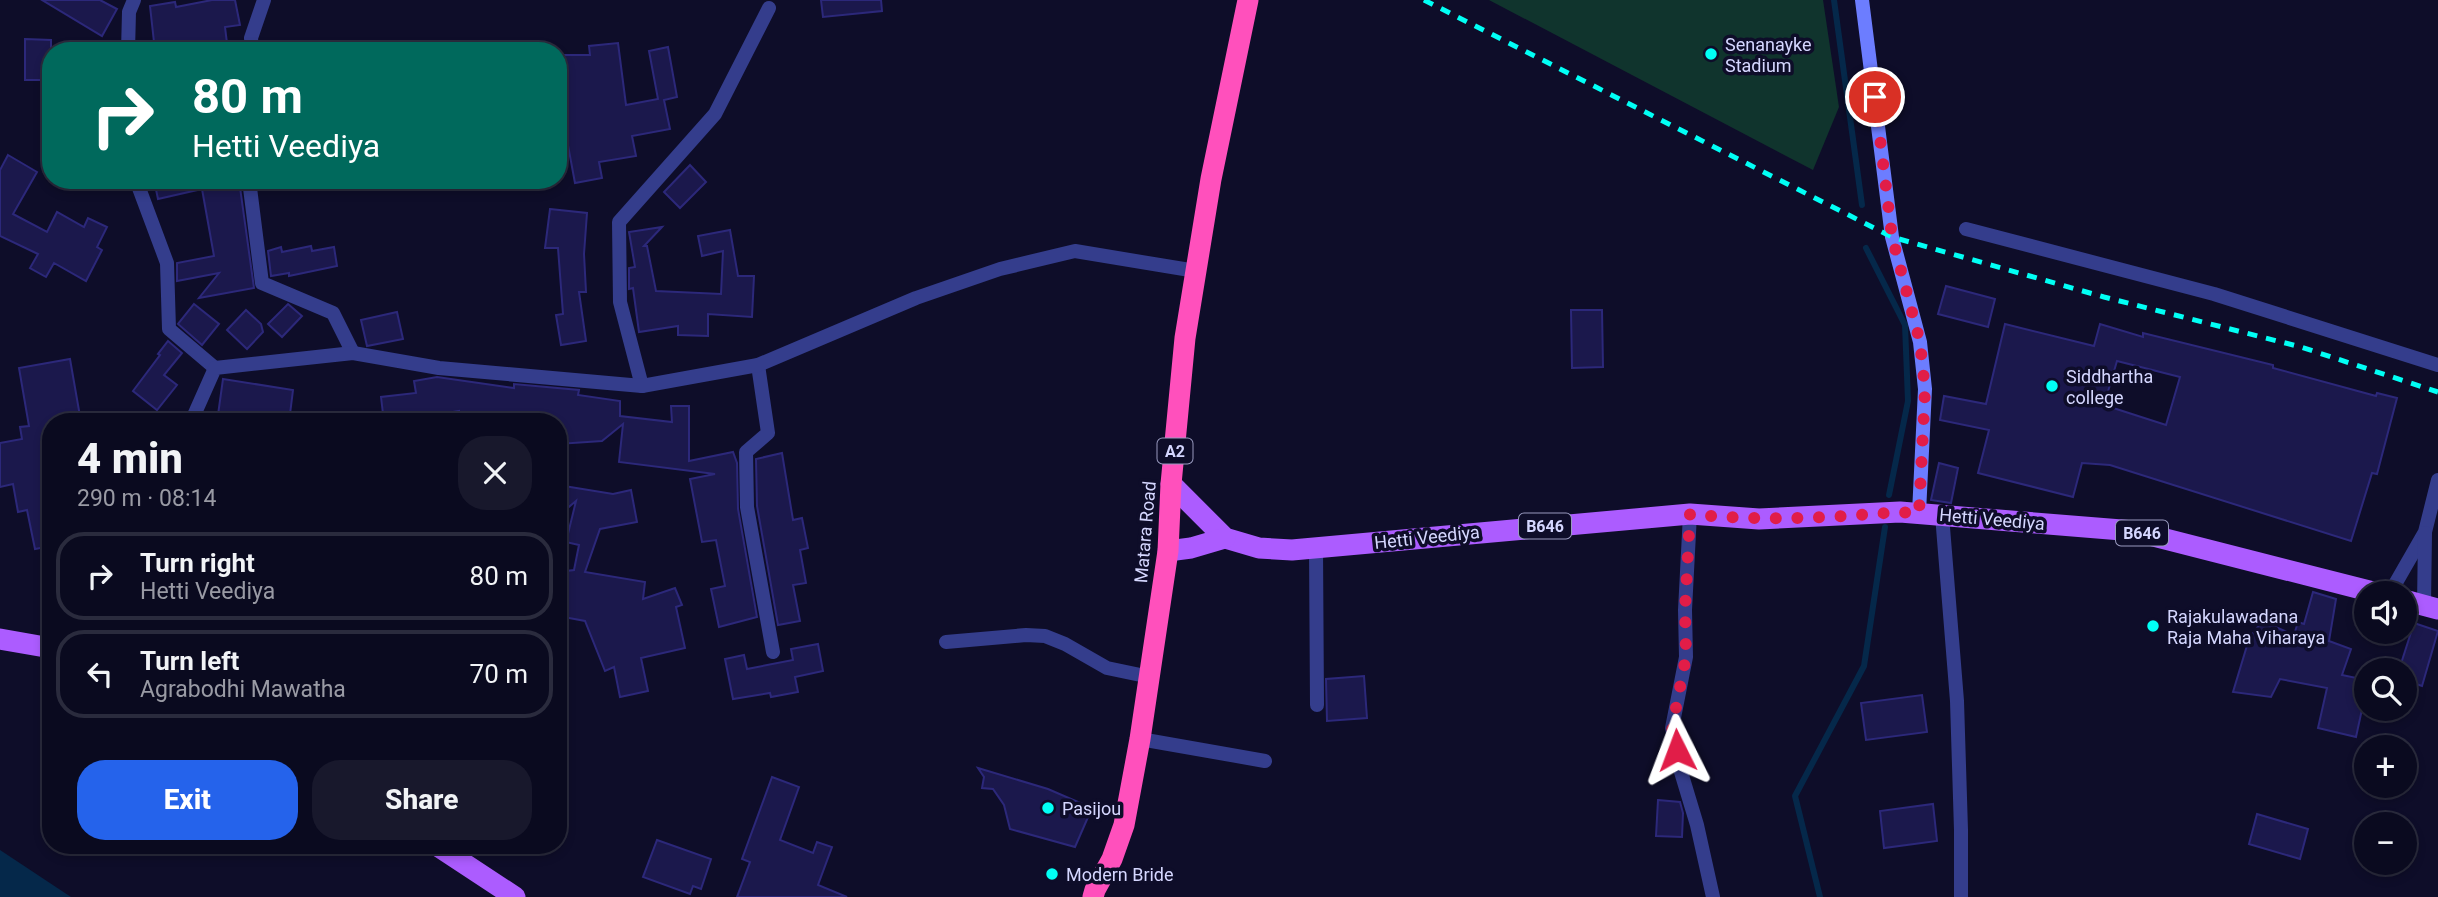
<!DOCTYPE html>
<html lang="en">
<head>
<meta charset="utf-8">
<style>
  body { margin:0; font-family:Roboto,sans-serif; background:#18182c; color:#f1f3f6; height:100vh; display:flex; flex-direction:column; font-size:26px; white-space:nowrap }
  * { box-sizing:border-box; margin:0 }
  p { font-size:23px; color:#999aa4 }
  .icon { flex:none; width:38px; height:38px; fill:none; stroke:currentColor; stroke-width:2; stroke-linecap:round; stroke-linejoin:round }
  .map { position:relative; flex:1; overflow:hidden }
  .details { position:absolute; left:42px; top:413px; width:525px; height:441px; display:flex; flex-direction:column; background:#0a0a1f; border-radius:28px; box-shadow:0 4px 10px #0003,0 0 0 2px #2a2b3d }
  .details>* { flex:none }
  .hud { position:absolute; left:42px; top:42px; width:525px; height:147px; border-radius:28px; box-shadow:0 4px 10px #0003,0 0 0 2px #2a2b3d; background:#00695c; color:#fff; overflow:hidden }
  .tools { position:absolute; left:2354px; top:581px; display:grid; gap:14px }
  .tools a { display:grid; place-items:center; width:63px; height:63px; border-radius:50%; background:#0a0a1f; box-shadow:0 4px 10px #0003,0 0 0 2px #2a2b3d; font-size:35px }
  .pin { position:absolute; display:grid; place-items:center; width:60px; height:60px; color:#fff; margin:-30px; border:4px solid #fff; border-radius:50%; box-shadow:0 2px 7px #0007 }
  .me { position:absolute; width:77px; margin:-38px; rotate:357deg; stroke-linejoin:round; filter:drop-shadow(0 0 5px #0008) }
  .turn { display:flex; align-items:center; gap:24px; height:147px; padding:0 35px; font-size:32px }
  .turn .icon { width:91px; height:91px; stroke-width:2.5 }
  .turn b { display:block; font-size:49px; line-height:60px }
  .round { display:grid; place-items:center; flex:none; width:74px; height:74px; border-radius:28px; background:#18182c }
  .head { display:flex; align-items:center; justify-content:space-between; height:119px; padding:0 35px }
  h1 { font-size:42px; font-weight:800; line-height:52px }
  .primary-button { display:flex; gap:14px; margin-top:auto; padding:14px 35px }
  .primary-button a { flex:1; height:80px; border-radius:28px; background:#2563eb; color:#fff; font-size:28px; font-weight:800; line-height:80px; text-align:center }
  .primary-button a+a { background:#18182c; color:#f1f3f6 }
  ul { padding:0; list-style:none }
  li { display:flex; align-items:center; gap:21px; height:88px; margin:0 14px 10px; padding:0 21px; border:4px solid #2a2b3d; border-radius:28px }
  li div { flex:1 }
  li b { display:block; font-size:26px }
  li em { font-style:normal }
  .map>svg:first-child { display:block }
  .green { fill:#10342d }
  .water { fill:#05284a }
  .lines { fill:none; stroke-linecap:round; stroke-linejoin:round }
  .stream { stroke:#05284a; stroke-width:6 }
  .building { fill:#1b184c; stroke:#2c287a; stroke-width:2; fill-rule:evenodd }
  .street { stroke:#343d8c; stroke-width:14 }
  .secondary { stroke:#6c7dff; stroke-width:14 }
  .primary { stroke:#ac5cff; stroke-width:21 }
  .highway { stroke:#ff50bc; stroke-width:21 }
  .rail { stroke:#01fff5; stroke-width:5; stroke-dasharray:10 9; stroke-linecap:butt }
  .route { stroke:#e11d48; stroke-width:12; stroke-dasharray:0 21.6 }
  .poi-dot { fill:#01fff5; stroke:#0e0d29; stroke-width:2.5 }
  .labels { text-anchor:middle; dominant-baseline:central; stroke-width:7; stroke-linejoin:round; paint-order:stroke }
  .shield { fill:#0e0d29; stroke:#999abf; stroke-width:2 }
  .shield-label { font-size:16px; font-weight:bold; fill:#d5d7ff }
  .poi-label { font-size:18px; fill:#d5d7ff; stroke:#0e0d29; text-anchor:start }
  .street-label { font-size:18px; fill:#d5d7ff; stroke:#0e0d29 }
</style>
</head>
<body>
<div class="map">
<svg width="2438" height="897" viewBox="0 0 2438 897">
  <rect width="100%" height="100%" fill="#0e0d29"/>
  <path class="green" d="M1489,0H1823L1839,107L1813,170Z"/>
  <path class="water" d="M0,850L71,897H0Z"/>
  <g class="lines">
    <g class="stream">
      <path d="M1834,0L1862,205"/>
      <path d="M1866,248L1905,325L1908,401L1889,495"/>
      <path d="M1820,897L1795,796L1864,666L1885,527"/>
    </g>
  </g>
  <g class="building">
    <path d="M42,0H100L117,9L102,36Z"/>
    <path d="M212,0H235L240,25L225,27L228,51H155L150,6L175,2L176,7Z"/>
    <path d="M821,0H881L882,11L823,17Z"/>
    <path d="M25,39L51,40V80H25Z"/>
    <path d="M618,43L626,105L658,99L649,51L668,47L677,97L664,100L670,129L632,136L636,156L599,162L602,178L575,183L567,140L558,142V55H590L589,46Z"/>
    <path d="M8,155L37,172L13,214L47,232L57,212L84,227L88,218L107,227L97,247L102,250L86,281L54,263L46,277L30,268L38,254L0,236V170Z"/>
    <path d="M690,165L706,182L680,208L664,192Z"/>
    <path d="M154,180H239L254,288L199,298L219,273L177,281V263L214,256L202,189L158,199Z"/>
    <path d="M550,209L587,213L584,254L586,292H579L586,341L561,345L556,315L563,314L558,248H545Z"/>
    <path d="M662,227L644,246H647L656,291L721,294L723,251L702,256L698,236L730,230L738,276H754L752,317L708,314V336L678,335V326L639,332L633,288L629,289V268L635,267L629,232Z"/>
    <path d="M311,246L312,251L334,247L337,266L289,276V273L271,276L268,251L281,247L282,252Z"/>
    <path d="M1946,286L1995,299L1988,327L1938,314Z"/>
    <path d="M194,304L219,324L202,345L178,324Z"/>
    <path d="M288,304L302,316L282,337L268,324Z"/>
    <path d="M246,310L261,324L263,332L247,349L227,330Z"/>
    <path d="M1571,310H1602L1603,367L1572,368Z"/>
    <path d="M397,312L403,339L367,346L361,320Z"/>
    <path d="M2005,324L2094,346L2100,324L2143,337V333L2273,365V368L2376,396L2377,393L2397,398L2377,474L2372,473L2351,541L2110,465L2082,463L2073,497L1978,473L1989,430L1940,420L1944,396L1986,404ZM2117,361L2180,377L2166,425L2104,405Z"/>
    <path d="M168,341L182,353L164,375L177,385L157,410L133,391L160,355L158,354Z"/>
    <path d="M70,359L81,422H51V546L35,549L27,510L18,512L13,484L0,487V443L22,439L20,427L29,426L19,368Z"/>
    <path d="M437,377L514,388V384L579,390L578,395L620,401V416L672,422L671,406H689V461L733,452L737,463L738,509L757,617L719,627L711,589L725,586L716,540L702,542L690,479L715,474L619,462L623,424L602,441L558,444V422H458L459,411L410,419V422H384L381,397L416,393L414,381Z"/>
    <path d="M223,379L293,390L289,422H217Z"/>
    <path d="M782,453L793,520L802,518L808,548L800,550L806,583L793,585L800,621L778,625L757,506L756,459Z"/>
    <path d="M1939,463L1958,468L1951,503L1931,500Z"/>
    <path d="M558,485L613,494L631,490L637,522L600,529L585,572L645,582L643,599L675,588L682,605L676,607L685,648L641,658L648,691L620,697L614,667L605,671L585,621L558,616V572L574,570L579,545L566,542L576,501L558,516Z"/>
    <path d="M2313,592L2336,599L2329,641L2351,649L2342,675L2366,680V691L2356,737L2318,728L2327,688L2280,679L2271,697L2233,692L2249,639L2262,621L2294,635L2298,622L2304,624Z"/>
    <path d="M2414,623L2438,631L2422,686L2404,680V670H2399Z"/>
    <path d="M818,644L823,671L795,677L798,692L771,697L770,693L733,699L725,659L744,655L747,669L793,660L791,649Z"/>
    <path d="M1364,676L1367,718L1327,721L1326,679Z"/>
    <path d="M1922,695L1927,732L1866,740L1861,703Z"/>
    <path d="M978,768L1048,789L1092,808L1075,847L1010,829L1004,805L993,789L982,788L984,777Z"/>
    <path d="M772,777L799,787L780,840L813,853L817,842L832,847L818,885L847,897H737L750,862L742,859Z"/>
    <path d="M1658,800L1680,802L1683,813L1682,837L1656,836Z"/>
    <path d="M1933,804L1937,841L1884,848L1880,811Z"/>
    <path d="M2257,814L2308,829L2300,859L2249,844Z"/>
    <path d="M657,840L711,859L701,889L693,886L690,894L643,877Z"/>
  </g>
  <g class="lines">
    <g class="street">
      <path d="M128,51L129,12L134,0"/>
      <path d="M252,51L251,38L264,0"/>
      <path d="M136,180L167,263L169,329L215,368"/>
      <path d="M249,180L262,283L333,313L353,353"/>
      <path d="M1966,229L2214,294L2438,365"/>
      <path d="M758,365L768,433L746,452L747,507L773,652"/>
      <path d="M642,386L620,302L619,222L715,114L769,8"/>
      <path d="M191,422L215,368L353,353L439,368L642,386L758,365L916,298L1000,269L1075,251L1196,271"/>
      <path d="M1690,514L1685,610L1686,657L1672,728L1681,772L1697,825L1713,897"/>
      <path d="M1942,515L1957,701L1961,830V897"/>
      <path d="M1316,548L1317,705"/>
      <path d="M2390,593L2425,532L2438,480"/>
      <path d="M2424,605L2425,533"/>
      <path d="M946,642L1026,635L1045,636L1065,644L1107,668L1150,677"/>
      <path d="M1140,739L1265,761"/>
    </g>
    <path class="secondary" d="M1862,0L1892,237L1920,342L1925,389L1919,513"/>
    <g class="primary">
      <path d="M1171,484L1225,538L1259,548L1292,550L1690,514L1759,519L1900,512L2134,531L2377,593"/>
      <path d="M1168,551L1191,548L1225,538"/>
      <path d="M2404,600L2438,609"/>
      <path d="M0,639L51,648"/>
      <path d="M436,845L515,897"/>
    </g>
    <path class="highway" d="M1093,897L1095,890L1112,859L1124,825L1140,739L1168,551L1171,484L1185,338L1211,179L1248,0"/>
    <path class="rail" d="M1424,0L1892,237L2104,297L2301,347L2438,392"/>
  </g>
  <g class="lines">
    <path class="route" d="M1677,750L1672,728L1686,657L1685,610L1690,514C1736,519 1781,519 1826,517C1857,516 1887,511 1919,513L1925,390L1920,342L1892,237L1875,97"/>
  </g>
  <g class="poi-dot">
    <circle cx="1711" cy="54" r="7"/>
    <circle cx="2052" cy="386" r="7"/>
    <circle cx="2153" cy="626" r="7"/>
    <circle cx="1048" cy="808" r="7"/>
    <circle cx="1052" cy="874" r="7"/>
  </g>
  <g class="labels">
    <g class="shield">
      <rect x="1157.5" y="438.5" width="35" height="25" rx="5"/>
      <rect x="1519" y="513.5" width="52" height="25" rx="5"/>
      <rect x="2116" y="520.5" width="52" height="25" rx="5"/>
    </g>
    <g class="shield-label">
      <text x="1175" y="451">A2</text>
      <text x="1545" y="526">B646</text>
      <text x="2142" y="533">B646</text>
    </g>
    <g class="poi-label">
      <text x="1725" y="44">Senanayke<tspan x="1725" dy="21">Stadium</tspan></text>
      <text x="2066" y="376">Siddhartha<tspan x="2066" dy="21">college</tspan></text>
      <text x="2167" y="616">Rajakulawadana<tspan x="2167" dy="21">Raja Maha Viharaya</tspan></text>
      <text x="1062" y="808">Pasijou</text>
      <text x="1066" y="874">Modern Bride</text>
    </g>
    <g class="street-label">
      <text transform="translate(1992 519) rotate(5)">Hetti Veediya</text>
      <text transform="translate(1145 532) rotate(-85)">Matara Road</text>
      <text transform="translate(1427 537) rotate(-6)">Hetti Veediya</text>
    </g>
  </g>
</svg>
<div class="tools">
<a><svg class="icon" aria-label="sound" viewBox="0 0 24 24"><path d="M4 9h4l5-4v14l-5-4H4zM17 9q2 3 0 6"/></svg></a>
<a><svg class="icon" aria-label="search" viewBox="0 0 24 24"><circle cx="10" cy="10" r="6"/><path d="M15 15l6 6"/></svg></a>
<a>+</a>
<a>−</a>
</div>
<div class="pin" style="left:1875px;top:97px;background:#d93025"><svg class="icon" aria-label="arrive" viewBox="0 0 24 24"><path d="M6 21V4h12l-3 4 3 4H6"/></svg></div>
<svg class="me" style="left:1677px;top:750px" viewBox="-20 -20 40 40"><path d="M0-17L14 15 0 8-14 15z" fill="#e11d48" stroke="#fff" stroke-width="4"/></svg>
<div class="hud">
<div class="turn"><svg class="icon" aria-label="right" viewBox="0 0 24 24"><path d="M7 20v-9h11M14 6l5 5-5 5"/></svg><div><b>80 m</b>Hetti Veediya</div></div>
</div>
<section class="details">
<div class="head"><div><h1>4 min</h1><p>290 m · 08:14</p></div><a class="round"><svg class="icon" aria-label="close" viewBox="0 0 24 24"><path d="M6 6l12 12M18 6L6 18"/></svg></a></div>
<ul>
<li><svg class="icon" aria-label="right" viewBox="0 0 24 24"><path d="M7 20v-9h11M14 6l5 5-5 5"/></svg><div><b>Turn right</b><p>Hetti Veediya</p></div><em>80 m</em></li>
<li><svg class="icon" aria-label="left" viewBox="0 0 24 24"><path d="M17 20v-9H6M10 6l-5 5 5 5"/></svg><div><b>Turn left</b><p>Agrabodhi Mawatha</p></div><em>70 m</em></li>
</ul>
<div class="primary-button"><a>Exit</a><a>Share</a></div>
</section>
</div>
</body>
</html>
